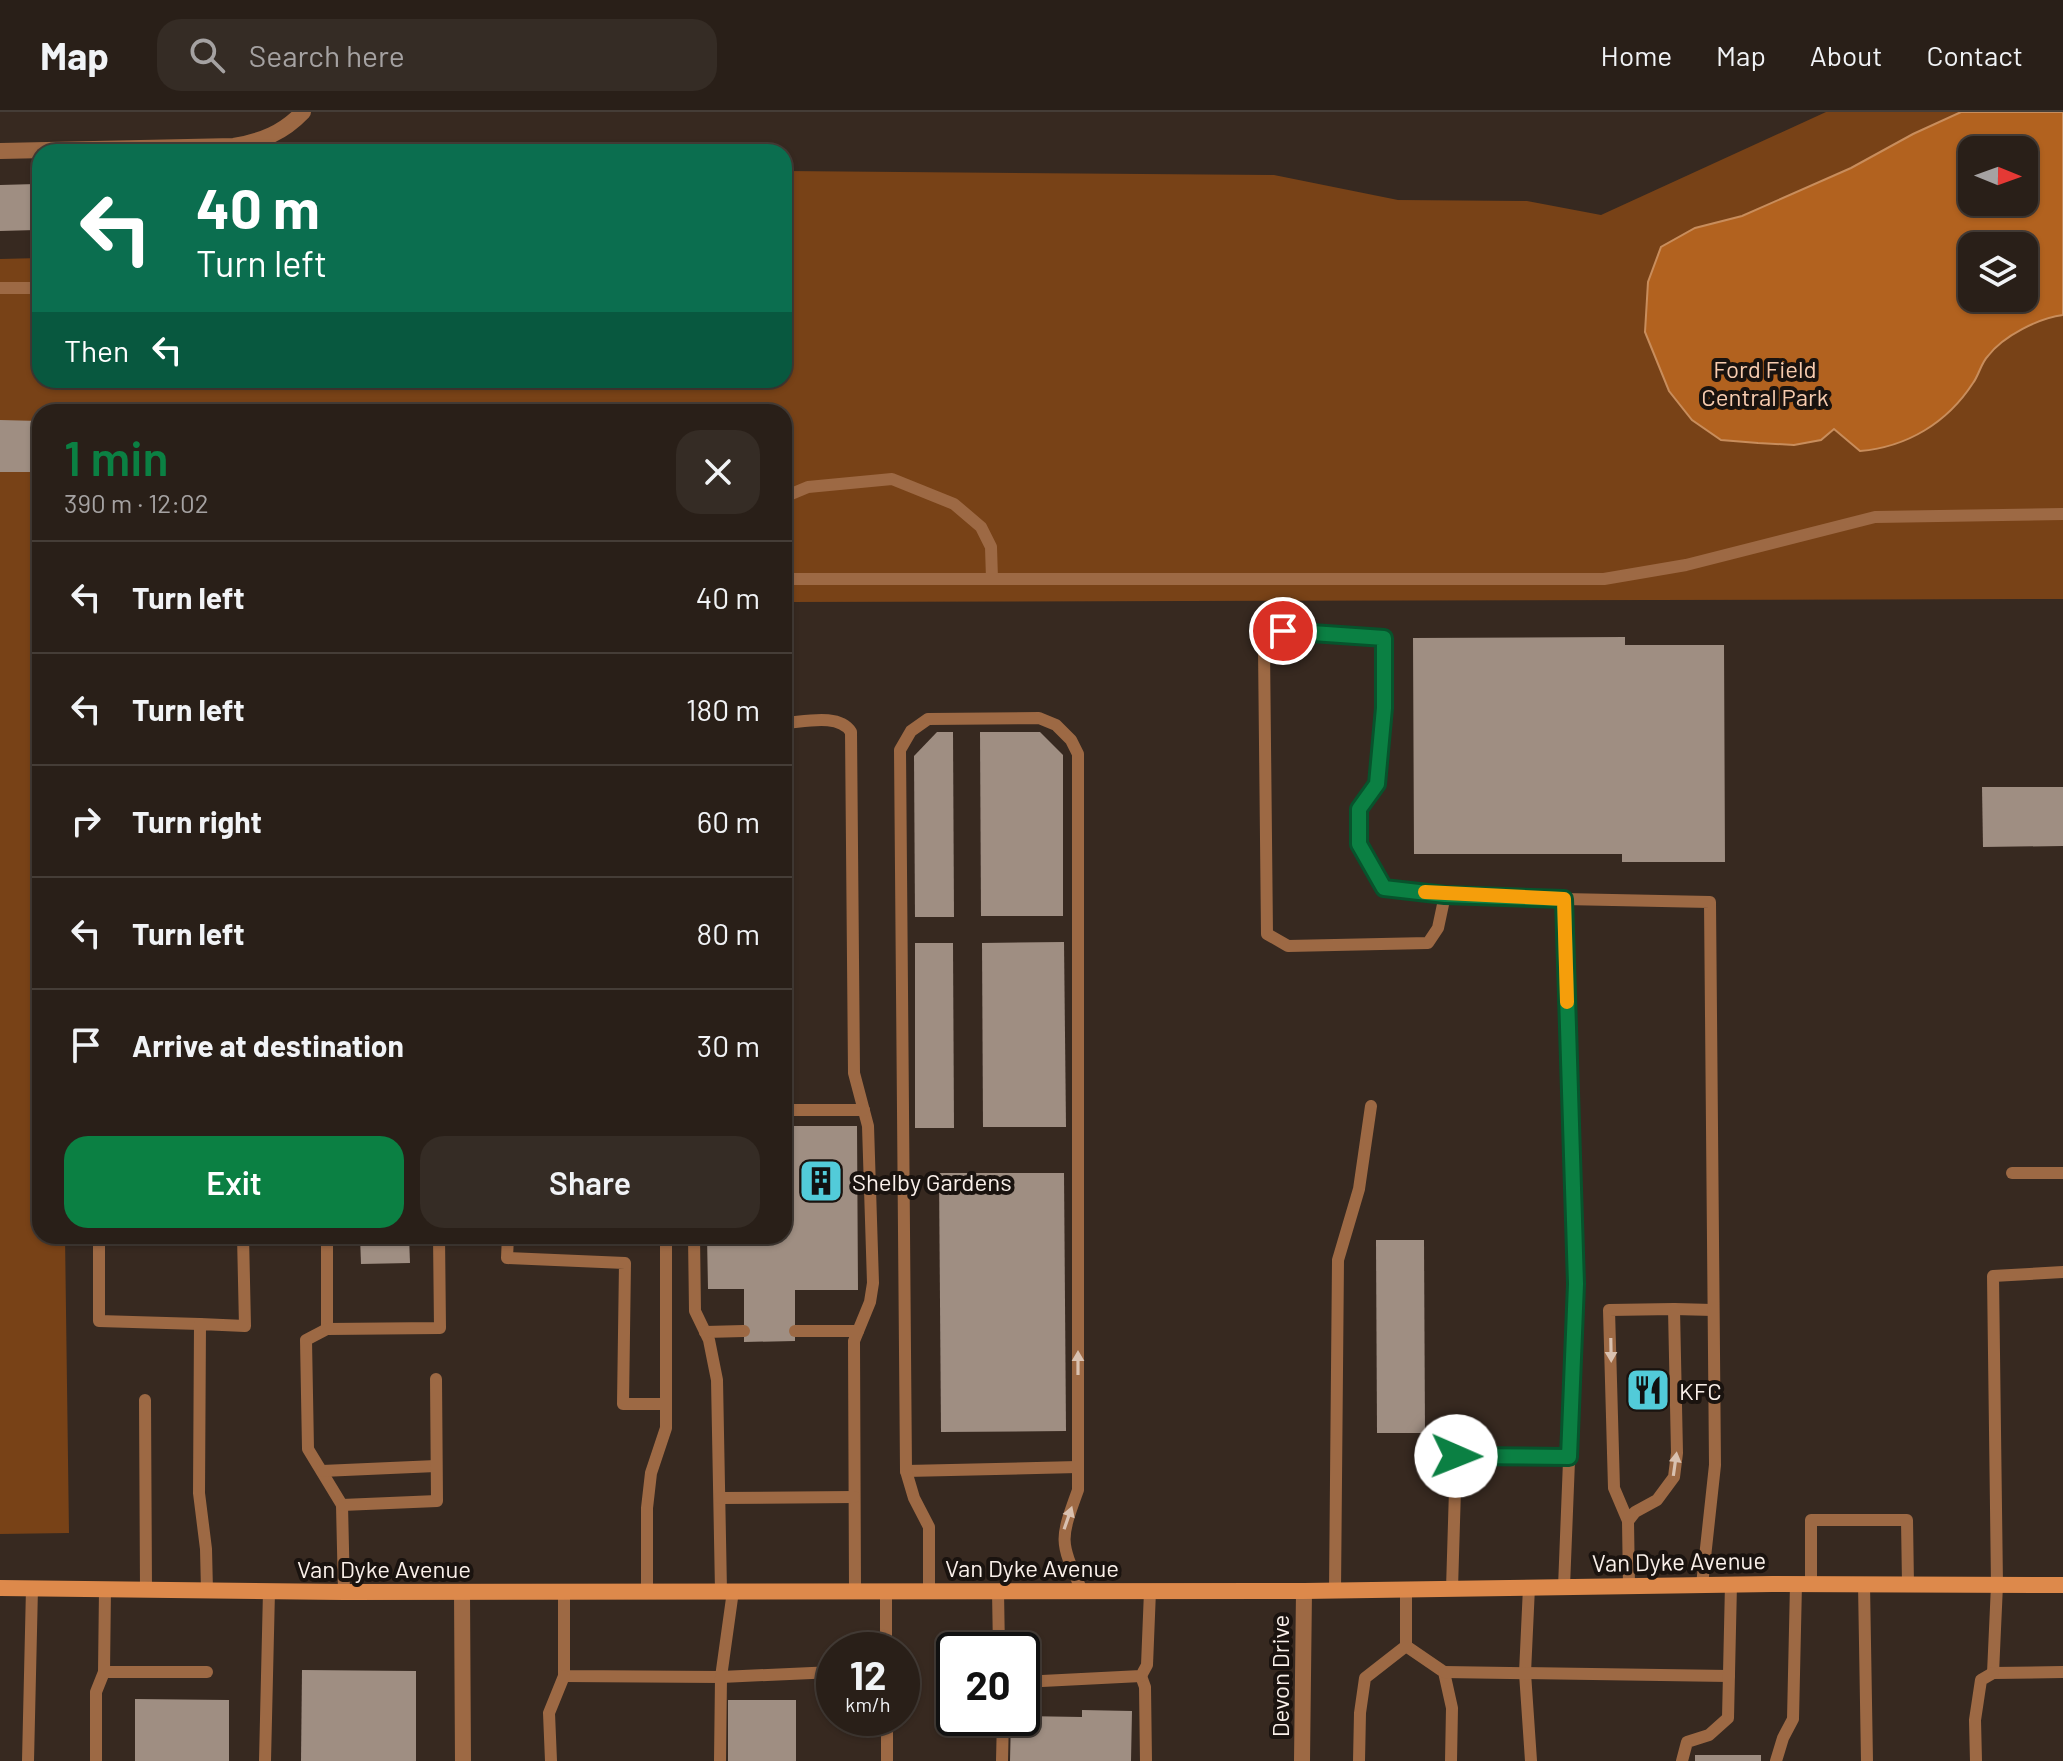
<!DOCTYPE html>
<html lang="en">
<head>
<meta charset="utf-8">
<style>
  body { margin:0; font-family:Barlow,sans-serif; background:#352c25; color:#f1f3f6; height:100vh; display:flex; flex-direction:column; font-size:30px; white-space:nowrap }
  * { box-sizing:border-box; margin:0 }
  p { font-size:26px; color:#a5a2a2 }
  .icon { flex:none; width:44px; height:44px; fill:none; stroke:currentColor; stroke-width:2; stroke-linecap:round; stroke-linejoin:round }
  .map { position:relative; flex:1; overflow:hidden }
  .side { position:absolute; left:32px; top:292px; width:760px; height:840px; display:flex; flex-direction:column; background:#291f18; border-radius:24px; box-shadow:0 2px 6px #0004,0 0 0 2px #453d37 }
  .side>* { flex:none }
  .guide { position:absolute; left:32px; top:32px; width:760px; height:244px; border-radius:24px; box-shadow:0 2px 6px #0004,0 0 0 2px #453d37; background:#0b6e4f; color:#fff; overflow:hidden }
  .needle { width:52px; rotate:91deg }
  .controls { position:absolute; left:1958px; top:24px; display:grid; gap:16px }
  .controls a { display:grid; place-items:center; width:80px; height:80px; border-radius:16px; background:#291f18; box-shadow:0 2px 6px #0004,0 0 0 2px #453d37; font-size:40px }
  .speed { position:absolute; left:816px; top:1520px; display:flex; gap:16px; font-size:40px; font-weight:700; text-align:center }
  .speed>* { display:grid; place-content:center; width:104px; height:104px; border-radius:50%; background:#291f18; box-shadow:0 2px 6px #0004,0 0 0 2px #453d37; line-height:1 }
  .speed small { font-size:20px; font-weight:400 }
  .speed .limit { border:4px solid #111; border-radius:12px; background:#fff; color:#111 }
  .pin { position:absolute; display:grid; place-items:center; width:68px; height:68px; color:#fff; margin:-34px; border:4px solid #fff; border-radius:50%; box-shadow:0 2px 8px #0007 }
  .me { position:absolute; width:88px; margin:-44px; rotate:91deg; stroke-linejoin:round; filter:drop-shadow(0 0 6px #0008) }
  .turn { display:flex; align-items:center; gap:28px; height:168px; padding:0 32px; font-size:36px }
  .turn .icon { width:104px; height:104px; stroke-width:2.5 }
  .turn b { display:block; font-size:56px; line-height:68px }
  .then { display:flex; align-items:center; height:76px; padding:0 32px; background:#0003; gap:16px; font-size:30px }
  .round { display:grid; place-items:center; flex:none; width:84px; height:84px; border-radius:24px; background:#352c25 }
  .summary { display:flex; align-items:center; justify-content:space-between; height:136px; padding:0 32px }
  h1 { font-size:48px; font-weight:600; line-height:60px; color:#0b8043 }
  .button { display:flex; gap:16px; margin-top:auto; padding:16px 32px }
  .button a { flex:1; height:92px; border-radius:24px; background:#0b8043; color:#fff; font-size:32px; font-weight:600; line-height:92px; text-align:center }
  .button a+a { background:#352c25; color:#f1f3f6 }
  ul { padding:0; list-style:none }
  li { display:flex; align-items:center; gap:24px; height:112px; padding:0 32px; border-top:2px solid #453d37 }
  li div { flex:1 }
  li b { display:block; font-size:30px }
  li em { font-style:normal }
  header { display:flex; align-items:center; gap:48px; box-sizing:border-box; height:112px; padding:0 40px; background:#291f18; border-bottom:2px solid #453d37 }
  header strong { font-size:38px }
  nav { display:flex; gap:44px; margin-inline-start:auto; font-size:28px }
  .search { width:560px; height:72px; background:#352c25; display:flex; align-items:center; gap:20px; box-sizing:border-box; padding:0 28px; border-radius:24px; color:#a5a2a2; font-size:30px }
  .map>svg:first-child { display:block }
  .green { fill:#784217; fill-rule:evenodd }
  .water { fill:#b2621f; stroke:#c88d5c; stroke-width:2; fill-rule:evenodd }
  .building { fill:#9f8e82 }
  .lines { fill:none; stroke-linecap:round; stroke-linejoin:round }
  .service { stroke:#9d6944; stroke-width:12 }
  .minor { stroke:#9d6944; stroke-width:16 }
  .secondary { stroke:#dd894b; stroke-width:16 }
  .oneway { fill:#d9c1b0 }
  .route-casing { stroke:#07532c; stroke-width:20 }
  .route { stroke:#0b8043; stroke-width:14 }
  .slow { stroke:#f59e0b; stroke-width:14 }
  .labels { text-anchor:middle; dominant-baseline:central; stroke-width:8; stroke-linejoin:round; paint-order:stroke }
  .park-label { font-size:24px; fill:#f8ccaf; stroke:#1a130f }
  .poi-label { font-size:24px; fill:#faf0ea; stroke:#1a130f; text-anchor:start }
  .street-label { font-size:24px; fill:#faf0ea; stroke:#1a130f }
</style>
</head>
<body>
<header>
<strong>Map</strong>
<div class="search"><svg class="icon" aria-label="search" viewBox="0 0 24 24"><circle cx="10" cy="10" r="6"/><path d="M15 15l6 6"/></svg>Search here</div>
<nav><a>Home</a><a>Map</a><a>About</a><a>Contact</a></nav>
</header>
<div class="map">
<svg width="2063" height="1649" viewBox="0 0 2063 1649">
  <rect width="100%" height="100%" fill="#372920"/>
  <path class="green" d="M1826,0H2063V487L784,490V300H40V1124H65L69,1421L0,1422V147L40,146V268H784V59L1274,63L1398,88L1527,89L1601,103ZM1972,38H2024V90H1972ZM1972,134H2024V186H1972Z"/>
  <path class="water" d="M1961,0H2063V203C2039,206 2003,224 1988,244C1981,251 1979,263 1973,271C1947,311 1907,335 1860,339L1834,317L1821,328L1794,333L1758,331L1721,328L1692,308L1669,279L1645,220L1648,170L1661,135L1695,116L1742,104L1851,56L1913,22ZM1972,38H2024V90H1972ZM1972,134H2024V186H1972Z"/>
  <g class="building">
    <path d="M36,72V118L0,119V73Z"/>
    <path d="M0,308L40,309V360H0Z"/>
    <path d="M1625,525V533H1724L1725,750H1622V742H1414L1413,526Z"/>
    <path d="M937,620H953L954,805H915L914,644Z"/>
    <path d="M980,620H1040L1063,643V804H981Z"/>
    <path d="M1982,675H2063V734L1983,735Z"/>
    <path d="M1064,830L1066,1015H983L982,831Z"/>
    <path d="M915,831H953L954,1016H915Z"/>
    <path d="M784,1014H857L858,1178H795V1229L744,1230V1177H708L707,1124H784Z"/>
    <path d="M939,1061H1064L1066,1319L941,1320Z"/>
    <path d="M360,1124H409L410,1151L361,1152Z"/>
    <path d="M1376,1128H1424L1425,1321H1377Z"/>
    <path d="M302,1558L416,1559V1649H301Z"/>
    <path d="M135,1587L229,1588V1649H135Z"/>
    <rect x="728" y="1588" width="68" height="61"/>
    <path d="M1082,1598L1132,1599L1131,1649H1010L1011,1606H1022V1604L1082,1605Z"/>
    <rect x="1695" y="1643" width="66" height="6"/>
  </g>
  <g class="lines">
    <g class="service">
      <path d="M0,176H40"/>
      <path d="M784,385L808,375L892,367L954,392L981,415L991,435L992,467"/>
      <path d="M784,467H1604L1686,453L1875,405L2063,402"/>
      <path d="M784,611C804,610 839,601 851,620L854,961L868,1014L873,1171L870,1190L854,1229L855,1479"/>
      <path d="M1445,783L1384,776L1359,732V697L1377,672L1384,596V526L1283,519L1264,536L1267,822L1288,834L1428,831L1438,816L1445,783L1564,787"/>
      <path d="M784,998H864"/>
      <path d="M2012,1061H2063"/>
      <path d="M99,1124V1209L200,1212"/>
      <path d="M327,1124V1217L306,1228L308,1337L342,1393L344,1480"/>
      <path d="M508,1124L507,1146L625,1151L623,1292H666"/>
      <path d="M694,1124L695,1199L709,1228L717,1268L721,1479"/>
      <path d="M2063,1160L1993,1164L1997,1473L1993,1561L2063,1560"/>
      <path d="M1674,1197L1713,1198"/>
      <path d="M327,1217L440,1216L439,1124"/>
      <path d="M795,1219H858"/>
      <path d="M705,1220L744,1219"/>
      <path d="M145,1288L146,1478"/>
      <path d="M322,1359L436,1354"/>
      <path d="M906,1359L1078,1355"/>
      <path d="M720,1386L854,1385"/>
      <path d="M342,1393L437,1389L436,1267"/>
      <path d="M1628,1409L1635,1400L1657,1388L1674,1365L1677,1341L1674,1197L1609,1198L1614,1376L1628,1409L1629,1474"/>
      <path d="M1811,1472V1408H1907L1908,1472"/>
      <path d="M1864,1472L1867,1649"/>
      <path d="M1529,1475L1525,1561L1531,1649"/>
      <path d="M1564,1475L1576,1172L1564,787L1710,790L1715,1353L1702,1473"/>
      <path d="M1452,1477L1456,1344L1569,1345"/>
      <path d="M207,1479L206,1437L199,1381L200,1212L245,1214L243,1124"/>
      <path d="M647,1479V1396L651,1361L666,1316V1124"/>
      <path d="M886,1479V1538"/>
      <path d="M929,1479V1415L914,1386L906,1359L900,638L911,619L928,607L1039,606L1056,613L1071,628L1078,642V1378C1059,1430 1060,1429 1082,1479"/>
      <path d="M998,1479L999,1538"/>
      <path d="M1335,1479L1338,1148L1359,1077L1371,994"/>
      <path d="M564,1480V1564L721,1565L733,1479"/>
      <path d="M1406,1534L1444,1560L1452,1596L1451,1649"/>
      <path d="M104,1560H207"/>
      <path d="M1444,1560L1729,1564"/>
      <path d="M1141,1564L1145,1575L1146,1649"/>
      <path d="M1022,1570L1141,1564L1147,1553L1150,1479"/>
      <path d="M887,1606V1649"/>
      <path d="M28,1649L32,1476"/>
      <path d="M96,1649V1580L104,1560L105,1477"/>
      <path d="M265,1649L269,1479"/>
      <path d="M551,1649L549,1601L564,1564"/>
      <path d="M720,1649L721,1565L834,1560"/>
      <path d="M1002,1649L1003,1606"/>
      <path d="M1359,1649L1360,1601L1365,1566L1406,1534V1477"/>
      <path d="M1682,1649L1687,1630L1709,1623L1728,1606L1731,1472"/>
      <path d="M1776,1649L1783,1626L1793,1607L1796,1472"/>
      <path d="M1976,1649L1975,1608L1981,1568L1993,1561"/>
    </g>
    <g class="minor">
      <path d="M0,39L234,34C262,29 283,21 303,0"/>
      <path d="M462,1480L463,1649"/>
      <path d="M1302,1649L1304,1479"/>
    </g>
    <path class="secondary" d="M0,1476L344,1480L1304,1479L1772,1472L2063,1473"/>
  </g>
  <defs><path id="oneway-solid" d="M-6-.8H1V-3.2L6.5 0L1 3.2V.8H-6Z" transform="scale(2)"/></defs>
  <g class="oneway">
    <use href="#oneway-solid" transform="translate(1611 1238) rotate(89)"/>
    <use href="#oneway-solid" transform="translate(1078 1251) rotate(-90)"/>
    <use href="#oneway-solid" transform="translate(1675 1352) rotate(-82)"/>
    <use href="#oneway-solid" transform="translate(1068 1406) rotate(-71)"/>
  </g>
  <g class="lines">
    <g class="route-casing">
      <path id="route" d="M1283,519L1384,526V596L1377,672L1359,697V732L1384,776L1445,783L1564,787L1576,1172L1569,1345L1456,1344"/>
    </g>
    <use href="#route" class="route"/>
    <path class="slow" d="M1425,780L1564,787L1567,890"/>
  </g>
  <defs>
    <g id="building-square" transform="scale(2.3)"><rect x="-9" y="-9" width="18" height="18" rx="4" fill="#52cbd9" stroke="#1a130f"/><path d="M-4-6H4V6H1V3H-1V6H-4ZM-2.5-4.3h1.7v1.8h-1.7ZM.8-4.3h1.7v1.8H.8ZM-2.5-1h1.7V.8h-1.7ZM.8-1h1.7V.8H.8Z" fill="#111"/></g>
    <g id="restaurant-square" transform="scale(2.3)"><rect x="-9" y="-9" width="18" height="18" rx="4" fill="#52cbd9" stroke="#1a130f"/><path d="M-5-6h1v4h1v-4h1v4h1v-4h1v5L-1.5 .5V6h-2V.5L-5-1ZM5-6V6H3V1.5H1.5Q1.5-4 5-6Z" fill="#111"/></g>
  </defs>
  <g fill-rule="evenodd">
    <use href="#building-square" x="821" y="1069"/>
    <use href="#restaurant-square" x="1648" y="1278"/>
  </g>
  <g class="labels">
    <g class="park-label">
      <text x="1765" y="256">Ford Field<tspan x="1765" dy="28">Central Park</tspan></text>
    </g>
    <g class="poi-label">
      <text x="852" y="1069">Shelby Gardens</text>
      <text x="1679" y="1278">KFC</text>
    </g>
    <g class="street-label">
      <text transform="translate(1679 1449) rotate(-1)">Van Dyke Avenue</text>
      <text x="1032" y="1455">Van Dyke Avenue</text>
      <text x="384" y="1456">Van Dyke Avenue</text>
      <text transform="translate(1279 1564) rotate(-90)">Devon Drive</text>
    </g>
  </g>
</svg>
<div class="controls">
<a><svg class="needle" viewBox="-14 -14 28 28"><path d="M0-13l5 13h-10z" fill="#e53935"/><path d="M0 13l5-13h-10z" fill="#a5a2a2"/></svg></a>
<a><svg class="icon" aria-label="layers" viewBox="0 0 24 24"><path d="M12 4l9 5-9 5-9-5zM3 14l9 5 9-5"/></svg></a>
</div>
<div class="speed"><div>12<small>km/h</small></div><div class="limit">20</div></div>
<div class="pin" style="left:1283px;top:519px;background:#d93025"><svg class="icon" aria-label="arrive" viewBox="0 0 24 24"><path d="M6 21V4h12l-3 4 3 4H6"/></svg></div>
<svg class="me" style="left:1456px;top:1344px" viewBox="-20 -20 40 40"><circle r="19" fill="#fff"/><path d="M0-13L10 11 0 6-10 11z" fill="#0b8043"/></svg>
<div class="guide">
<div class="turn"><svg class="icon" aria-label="left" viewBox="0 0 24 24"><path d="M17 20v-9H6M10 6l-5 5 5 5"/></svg><div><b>40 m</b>Turn left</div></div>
<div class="then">Then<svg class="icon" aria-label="left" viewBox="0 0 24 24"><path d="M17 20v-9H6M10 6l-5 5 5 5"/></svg></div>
</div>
<section class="side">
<div class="summary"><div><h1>1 min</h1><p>390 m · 12:02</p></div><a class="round"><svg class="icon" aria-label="close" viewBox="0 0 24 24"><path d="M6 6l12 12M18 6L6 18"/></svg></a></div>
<ul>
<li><svg class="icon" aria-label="left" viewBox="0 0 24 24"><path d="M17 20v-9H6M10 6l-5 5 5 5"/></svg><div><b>Turn left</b></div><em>40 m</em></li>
<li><svg class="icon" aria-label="left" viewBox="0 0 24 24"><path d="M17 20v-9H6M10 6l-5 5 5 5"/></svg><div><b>Turn left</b></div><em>180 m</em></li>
<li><svg class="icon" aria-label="right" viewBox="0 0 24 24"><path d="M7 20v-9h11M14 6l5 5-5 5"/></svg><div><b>Turn right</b></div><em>60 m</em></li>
<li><svg class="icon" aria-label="left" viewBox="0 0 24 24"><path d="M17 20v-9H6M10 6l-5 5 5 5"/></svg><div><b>Turn left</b></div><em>80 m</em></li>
<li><svg class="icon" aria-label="arrive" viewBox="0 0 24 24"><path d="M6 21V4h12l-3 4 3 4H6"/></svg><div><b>Arrive at destination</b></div><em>30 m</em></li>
</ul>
<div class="button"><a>Exit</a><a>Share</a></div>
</section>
</div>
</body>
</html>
